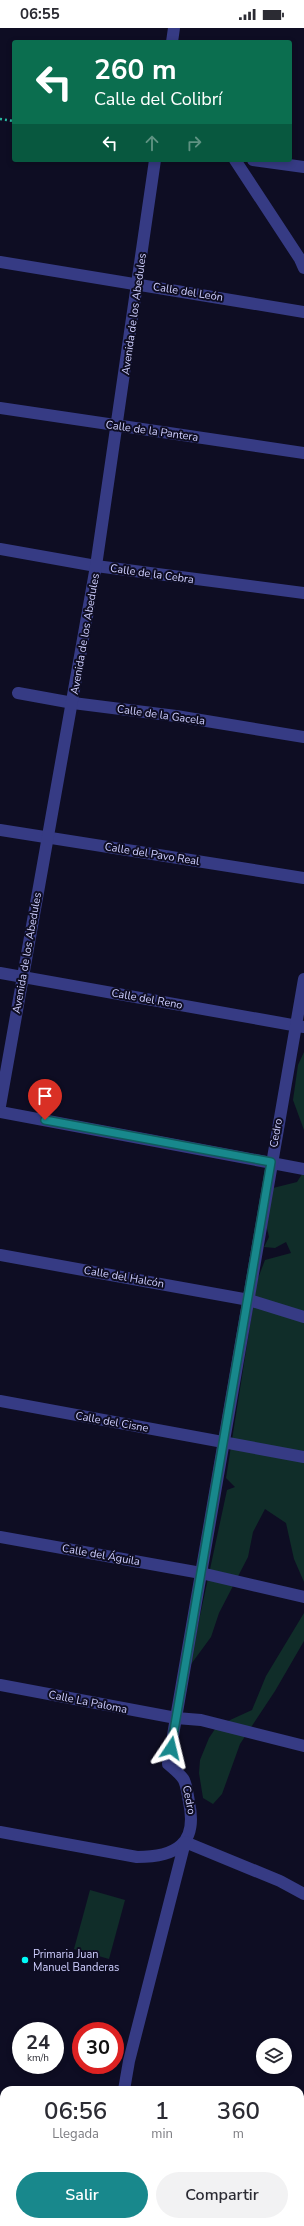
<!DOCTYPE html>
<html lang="es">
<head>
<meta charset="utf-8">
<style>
  body { margin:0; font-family:"Nunito Sans",sans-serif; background:#f2f2f3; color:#2b2b33; height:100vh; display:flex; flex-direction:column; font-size:15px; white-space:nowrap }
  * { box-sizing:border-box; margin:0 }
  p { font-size:13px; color:#7c7c81 }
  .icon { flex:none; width:22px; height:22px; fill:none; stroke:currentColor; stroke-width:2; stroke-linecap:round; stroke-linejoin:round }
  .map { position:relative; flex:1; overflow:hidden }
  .drawer { position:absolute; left:0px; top:2058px; width:304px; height:140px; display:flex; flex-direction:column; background:#fff; border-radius:12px 12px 0 0; box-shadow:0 2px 6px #0003 }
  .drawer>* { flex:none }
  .guide { position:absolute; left:12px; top:12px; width:280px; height:122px; border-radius:4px; box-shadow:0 2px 6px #0003; background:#0b6e4f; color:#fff; overflow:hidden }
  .controls { position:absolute; left:256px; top:2010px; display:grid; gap:8px }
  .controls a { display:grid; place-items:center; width:36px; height:36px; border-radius:50%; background:#fff; box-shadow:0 2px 6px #0003; font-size:20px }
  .speed { position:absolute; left:12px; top:1994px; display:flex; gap:8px; font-size:20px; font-weight:700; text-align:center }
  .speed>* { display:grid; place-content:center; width:52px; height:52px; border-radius:50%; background:#fff; box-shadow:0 2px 6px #0003; line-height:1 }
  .speed small { font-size:10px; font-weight:400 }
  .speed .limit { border:6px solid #d22; background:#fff; color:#111 }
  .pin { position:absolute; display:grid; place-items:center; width:34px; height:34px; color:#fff; margin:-41px -17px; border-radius:50% 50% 50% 0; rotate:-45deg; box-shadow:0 0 4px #0007 }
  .pin .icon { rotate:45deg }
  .me { position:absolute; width:44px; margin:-22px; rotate:10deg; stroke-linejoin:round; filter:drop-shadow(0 0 3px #0008) }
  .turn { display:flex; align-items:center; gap:14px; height:84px; padding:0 16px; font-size:18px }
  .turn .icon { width:52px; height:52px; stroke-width:2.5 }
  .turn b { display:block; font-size:28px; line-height:34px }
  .lanes { display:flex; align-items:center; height:38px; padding:0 16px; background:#0003; justify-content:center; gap:20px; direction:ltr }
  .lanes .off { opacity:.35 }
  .eta { display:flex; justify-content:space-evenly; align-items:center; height:68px; text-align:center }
  .eta b { font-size:24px; font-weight:600; line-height:28px }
  .primary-button { display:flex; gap:8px; margin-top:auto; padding:8px 16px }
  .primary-button a { flex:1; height:46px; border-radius:24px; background:#18888c; color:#fff; font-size:16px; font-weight:600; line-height:46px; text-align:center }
  .primary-button a+a { background:#f2f2f3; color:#2b2b33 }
  .status { display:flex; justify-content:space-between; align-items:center; height:28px; padding:0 20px; background:#fff; direction:ltr }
  .status svg { height:11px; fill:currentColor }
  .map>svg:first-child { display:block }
  .green { fill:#102d29 }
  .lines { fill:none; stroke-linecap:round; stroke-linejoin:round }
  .path { stroke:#29b8a1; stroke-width:2.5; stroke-dasharray:2 3; stroke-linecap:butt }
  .minor { stroke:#363b84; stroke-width:12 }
  .route-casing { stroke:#10585b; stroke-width:10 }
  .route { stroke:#18888c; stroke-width:7 }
  .poi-dot { fill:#00faf8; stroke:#0e0d23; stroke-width:1.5 }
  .labels { text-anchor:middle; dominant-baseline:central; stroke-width:4; stroke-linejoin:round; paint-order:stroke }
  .street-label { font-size:11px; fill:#cfcfff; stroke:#0e0d23 }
  .poi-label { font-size:11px; fill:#cfcfff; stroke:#0e0d23; text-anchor:start }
</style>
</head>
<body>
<div class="status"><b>06:55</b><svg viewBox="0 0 49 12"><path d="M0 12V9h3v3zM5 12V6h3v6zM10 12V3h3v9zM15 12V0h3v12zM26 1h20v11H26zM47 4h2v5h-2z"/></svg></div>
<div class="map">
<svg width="304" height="2198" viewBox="0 0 304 2198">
  <rect width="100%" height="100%" fill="#0e0d23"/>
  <g class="green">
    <path d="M304,1024V1102L293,1072L298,1037Z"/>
    <path d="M304,1137V1554L294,1531L286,1495L265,1481L253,1504L248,1529L219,1585L211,1609L189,1639L227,1462L235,1459L226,1450L257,1253L265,1232L291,1225L286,1214L275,1220L264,1219L269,1209L266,1196L273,1160L297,1154L304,1143Z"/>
    <path d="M304,1585V1613L275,1663L240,1716L222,1766L213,1776L203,1770L199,1745L200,1732L209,1710L217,1698L252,1682L266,1648Z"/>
    <path d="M90,1862L125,1872L109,1931L74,1921Z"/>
  </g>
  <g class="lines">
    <path class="path" d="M0,91L14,93"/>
    <g class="minor">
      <path d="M172,14L174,0"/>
      <path d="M235,132L300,231L304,240"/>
      <path d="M253,132L304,139"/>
      <path d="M0,234L304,284"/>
      <path d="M0,380L304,425"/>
      <path d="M0,521L96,538L304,565"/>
      <path d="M18,665L73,675L176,688L304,709"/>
      <path d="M0,802L304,850"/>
      <path d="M0,945L304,999"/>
      <path d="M0,1078L96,538L155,132"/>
      <path d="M0,1084L304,1141"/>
      <path d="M0,1227L249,1272L304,1289"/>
      <path d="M0,1373L304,1429"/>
      <path d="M0,1509L201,1545L304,1569"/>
      <path d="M0,1657L176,1690L201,1692L304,1718"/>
      <path d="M0,1804L137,1829C176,1829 198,1816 189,1774C185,1751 187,1752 168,1736L304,951"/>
      <path d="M124,2062L129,2033L185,1814L280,1853L304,1866"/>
      <path d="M0,2090H4"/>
      <path d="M300,2158H304"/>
      <path d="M135,2198V2194"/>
    </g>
  </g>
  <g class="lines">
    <g class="route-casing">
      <path id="route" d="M45,1092L271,1134L171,1720"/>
    </g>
    <use href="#route" class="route"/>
  </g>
  <circle class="poi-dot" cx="25" cy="1932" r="4"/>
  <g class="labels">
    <g class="street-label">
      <text transform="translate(188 264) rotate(9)">Calle del León</text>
      <text transform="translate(134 286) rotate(-82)">Avenida de los Abedules</text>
      <text transform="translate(152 403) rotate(8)">Calle de la Pantera</text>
      <text transform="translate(152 546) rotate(8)">Calle de la Cebra</text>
      <text transform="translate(85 606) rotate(-80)">Avenida de los Abedules</text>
      <text transform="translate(161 687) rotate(8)">Calle de la Gacela</text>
      <text transform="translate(152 826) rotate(9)">Calle del Pavo Real</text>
      <text transform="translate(27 925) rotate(-80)">Avenida de los Abedules</text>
      <text transform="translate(147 971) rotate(10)">Calle del Reno</text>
      <text transform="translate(276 1105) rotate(-80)">Cedro</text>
      <text transform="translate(124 1249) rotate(10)">Calle del Halcón</text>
      <text transform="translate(112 1394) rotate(10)">Calle del Cisne</text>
      <text transform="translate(101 1527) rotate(10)">Calle del Águila</text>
      <text transform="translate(88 1674) rotate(11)">Calle La Paloma</text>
      <text transform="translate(189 1772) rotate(79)">Cedro</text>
    </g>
    <g class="poi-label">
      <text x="33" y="1926">Primaria Juan<tspan x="33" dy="13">Manuel Banderas</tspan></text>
    </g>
  </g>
</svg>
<div class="controls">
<a><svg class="icon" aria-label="layers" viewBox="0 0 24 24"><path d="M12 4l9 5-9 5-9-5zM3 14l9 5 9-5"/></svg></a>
</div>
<div class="speed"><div>24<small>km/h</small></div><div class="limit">30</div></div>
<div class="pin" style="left:45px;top:1092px;background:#d93025"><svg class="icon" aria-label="arrive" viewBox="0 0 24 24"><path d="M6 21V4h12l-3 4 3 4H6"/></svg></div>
<svg class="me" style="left:171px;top:1720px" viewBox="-20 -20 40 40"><path d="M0-17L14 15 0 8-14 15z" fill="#18888c" stroke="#fff" stroke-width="4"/></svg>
<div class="guide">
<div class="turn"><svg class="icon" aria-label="left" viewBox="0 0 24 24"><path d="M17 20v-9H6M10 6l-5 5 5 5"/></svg><div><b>260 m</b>Calle del Colibrí</div></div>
<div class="lanes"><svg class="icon" aria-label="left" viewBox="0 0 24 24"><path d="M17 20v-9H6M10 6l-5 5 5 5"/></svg><svg class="icon off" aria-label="ahead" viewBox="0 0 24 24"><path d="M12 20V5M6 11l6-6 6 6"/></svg><svg class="icon off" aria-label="right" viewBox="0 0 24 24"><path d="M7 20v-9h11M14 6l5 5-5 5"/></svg></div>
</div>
<section class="drawer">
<div class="eta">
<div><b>06:56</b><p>Llegada</p></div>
<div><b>1</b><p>min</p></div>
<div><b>360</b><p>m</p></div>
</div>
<div class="primary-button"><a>Salir</a><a>Compartir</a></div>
</section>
</div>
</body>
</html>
